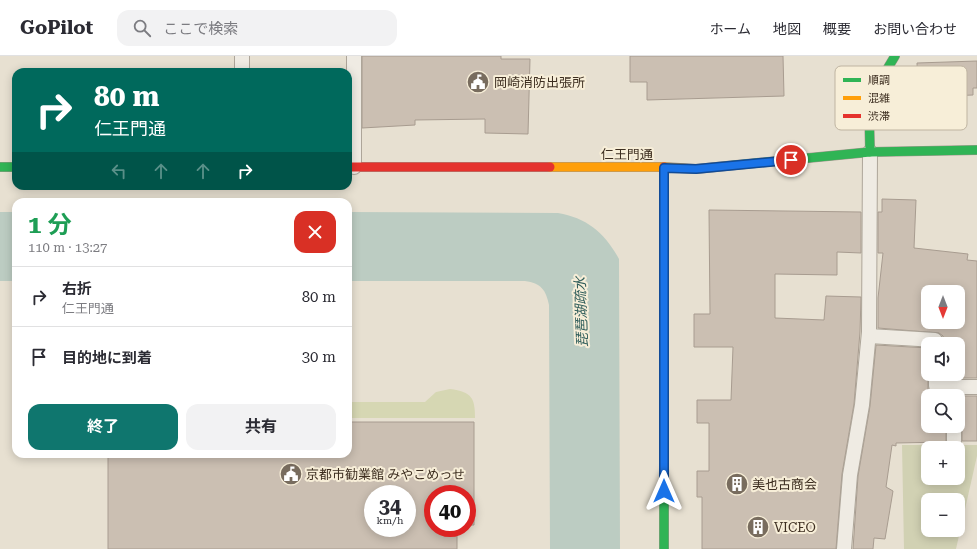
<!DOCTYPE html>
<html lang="ja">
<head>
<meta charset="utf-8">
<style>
  body { margin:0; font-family:"Roboto Serif","Noto Sans JP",serif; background:#f2f2f3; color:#2b2b33; height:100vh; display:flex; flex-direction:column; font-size:15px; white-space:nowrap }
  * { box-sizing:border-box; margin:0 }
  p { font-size:13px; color:#7c7c81 }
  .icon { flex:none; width:22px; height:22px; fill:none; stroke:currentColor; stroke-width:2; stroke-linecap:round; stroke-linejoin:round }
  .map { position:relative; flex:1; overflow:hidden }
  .sheet { position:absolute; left:12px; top:142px; width:340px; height:260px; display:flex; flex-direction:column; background:#fff; border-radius:12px; box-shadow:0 2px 10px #0003 }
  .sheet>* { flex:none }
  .hud { position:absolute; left:12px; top:12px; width:340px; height:122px; border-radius:12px; box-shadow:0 2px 10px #0003; background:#00695c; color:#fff; overflow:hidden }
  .needle { width:26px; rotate:180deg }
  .buttons { position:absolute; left:921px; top:229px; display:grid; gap:8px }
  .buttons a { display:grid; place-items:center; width:44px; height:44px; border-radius:8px; background:#fff; box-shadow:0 2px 10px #0003; font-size:20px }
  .speed { position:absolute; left:364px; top:429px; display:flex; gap:8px; font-size:20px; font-weight:700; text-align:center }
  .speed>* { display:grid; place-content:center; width:52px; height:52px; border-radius:50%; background:#fff; box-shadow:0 2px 10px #0003; line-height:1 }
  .speed small { font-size:10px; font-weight:400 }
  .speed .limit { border:6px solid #d22; background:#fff; color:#111 }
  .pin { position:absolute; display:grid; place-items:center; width:34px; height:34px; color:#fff; margin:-17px; border:2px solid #fff; border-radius:50%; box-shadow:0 1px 4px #0007 }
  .me { position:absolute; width:44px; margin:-22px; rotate:0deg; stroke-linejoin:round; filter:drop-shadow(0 0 3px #0008) }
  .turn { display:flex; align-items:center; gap:14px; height:84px; padding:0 16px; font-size:18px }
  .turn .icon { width:52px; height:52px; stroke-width:2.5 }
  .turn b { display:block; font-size:28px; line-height:34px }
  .lanes { display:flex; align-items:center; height:38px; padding:0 16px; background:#0003; justify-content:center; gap:20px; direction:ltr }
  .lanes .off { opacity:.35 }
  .round { display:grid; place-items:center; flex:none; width:42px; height:42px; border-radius:12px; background:#f2f2f3 }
  .head { display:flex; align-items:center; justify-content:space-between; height:68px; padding:0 16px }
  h1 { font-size:24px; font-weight:700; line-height:30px; color:#1e9e55 }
  .action { display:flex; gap:8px; margin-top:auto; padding:8px 16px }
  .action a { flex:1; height:46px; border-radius:12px; background:#0f766e; color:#fff; font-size:16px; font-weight:700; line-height:46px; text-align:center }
  .action a+a { background:#f2f2f3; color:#2b2b33 }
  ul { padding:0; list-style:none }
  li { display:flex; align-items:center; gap:12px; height:60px; padding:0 16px; border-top:1px solid #e1e1e2 }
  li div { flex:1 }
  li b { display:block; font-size:15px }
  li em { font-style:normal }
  header { display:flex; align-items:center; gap:24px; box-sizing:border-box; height:56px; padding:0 20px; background:#fff; border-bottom:1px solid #e1e1e2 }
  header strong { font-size:19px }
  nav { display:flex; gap:22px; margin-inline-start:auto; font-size:14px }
  .search { width:280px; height:36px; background:#f2f2f3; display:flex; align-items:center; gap:10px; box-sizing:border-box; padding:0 14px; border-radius:12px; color:#7c7c81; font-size:15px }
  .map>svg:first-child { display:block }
  .green { fill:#d6d7b3 }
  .cemetery { fill:#d1d1b3; fill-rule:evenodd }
  .water { fill:#bcccc2 }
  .building { fill:#cbbfb2; stroke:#a89c90; fill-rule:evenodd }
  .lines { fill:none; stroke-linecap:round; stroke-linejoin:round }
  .lane-casing { stroke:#ada599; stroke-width:16 }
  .fast-casing { stroke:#9c958a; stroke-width:10 }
  .slow-casing { stroke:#9c958a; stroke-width:10 }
  .jam-casing { stroke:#9c958a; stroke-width:10 }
  .lane { stroke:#efebe3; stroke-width:14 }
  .fast { stroke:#30b455; stroke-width:9 }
  .slow { stroke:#ff9f0a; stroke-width:9 }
  .jam { stroke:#e5322d; stroke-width:9 }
  .route-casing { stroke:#114b97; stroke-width:10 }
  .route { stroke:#1a73e8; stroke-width:7 }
  .labels { text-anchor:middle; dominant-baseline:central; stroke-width:4; stroke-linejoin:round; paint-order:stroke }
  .poi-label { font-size:13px; fill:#3d2e20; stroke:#f7eed8; text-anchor:start }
  .street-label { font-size:13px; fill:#3d2e20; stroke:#f7eed8 }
  .water-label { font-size:14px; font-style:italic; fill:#2f5d5a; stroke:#f7eed8 }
  .key { fill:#f7eed8; stroke:#bfb4a1; stroke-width:1 }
  .key-label { font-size:11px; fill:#3d2e20 }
</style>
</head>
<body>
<header>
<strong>GoPilot</strong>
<div class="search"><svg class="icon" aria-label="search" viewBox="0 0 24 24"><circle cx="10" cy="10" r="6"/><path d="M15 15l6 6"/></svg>ここで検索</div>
<nav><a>ホーム</a><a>地図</a><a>概要</a><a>お問い合わせ</a></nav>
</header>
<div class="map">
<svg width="977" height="493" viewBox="0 0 977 493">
  <rect width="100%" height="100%" fill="#e7e0d1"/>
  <path class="green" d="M450,333C472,336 475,342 475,362H348V346H425L436,336Z"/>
  <path class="cemetery" d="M902,389H977V400L956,493H904ZM928,392H958V422H928ZM928,444H958V474H928Z"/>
  <g class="water">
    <rect x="0" y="156" width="16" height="69"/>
    <path d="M348,156L558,157C587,162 605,177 619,203L620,493H550L549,249C546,234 541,227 525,225H348Z"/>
  </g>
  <g class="building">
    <path d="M362,0H501V3H530L528,78L485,77V63L415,64V69L362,72Z"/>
    <path d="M630,0H783L784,40L647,44V26H630Z"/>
    <path d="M977,5V32H973V39L918,41L917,7Z"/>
    <path d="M882,143L916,144L914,192L968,198L967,204L977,205V322H944V318H958V288H944L943,280L939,277L878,272V242L883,197H878V156H882ZM928,236H958V266H928Z"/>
    <path d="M709,154L861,156V197L837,196V219L775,218V262L824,264L826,240L861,241L860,276L854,348L842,418L836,493H702V441H697V415H709V367H697V344H731L733,291H694V258H710Z"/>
    <path d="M876,289L928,292V334L932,337L944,339L928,340V370H946V386L896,387V390L892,389L886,431L893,435L885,483L874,482L873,493H853L858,420L870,350Z"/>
    <path d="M962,340H977V385H962V370L958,363V347Z"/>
    <path d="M348,366H474V469H467V438H433V472H457V493H108V398H348ZM373,438H407V472H373Z"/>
  </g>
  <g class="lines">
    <g class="lane-casing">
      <g id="lane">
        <path d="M354,0V111"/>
        <path d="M242,16V0"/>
        <path d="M869,280L935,284V288"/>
        <path d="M936,318V330L953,331"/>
        <path d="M953,340V331H977"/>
        <path d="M954,370V385"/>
        <path d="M844,493L850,419L862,349L869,276L870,96"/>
      </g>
    </g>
    <g class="fast-casing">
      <g id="fast">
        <path d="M870,96L869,51L877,30L895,0"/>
        <path d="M726,110L870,96L977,94"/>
        <path d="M0,111H16"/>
        <path d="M664,213V493"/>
      </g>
    </g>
    <g class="slow-casing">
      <path id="slow" d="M550,111H664L696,113L726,110"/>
    </g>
    <g class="jam-casing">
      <g id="jam">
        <path d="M348,111H550"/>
        <path d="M664,111V213"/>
      </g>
    </g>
    <use href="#lane" class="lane"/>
    <use href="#fast" class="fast"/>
    <use href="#slow" class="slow"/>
    <use href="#jam" class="jam"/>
  </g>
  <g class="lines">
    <g class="route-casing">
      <path id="route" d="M664,435V112L696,113L791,104"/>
    </g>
    <use href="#route" class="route"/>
  </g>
  <defs>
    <g id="civic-disc" transform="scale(1.15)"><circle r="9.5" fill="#786c5e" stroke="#f7eed8"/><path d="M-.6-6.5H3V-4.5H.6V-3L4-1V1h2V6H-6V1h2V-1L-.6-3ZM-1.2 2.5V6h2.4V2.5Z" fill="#fff"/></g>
    <g id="building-disc" transform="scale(1.15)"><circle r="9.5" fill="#786c5e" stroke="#f7eed8"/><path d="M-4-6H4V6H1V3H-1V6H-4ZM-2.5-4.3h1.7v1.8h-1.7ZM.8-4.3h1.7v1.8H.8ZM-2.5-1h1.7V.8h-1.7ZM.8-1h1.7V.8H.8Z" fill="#fff"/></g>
  </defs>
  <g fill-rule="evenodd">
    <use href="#civic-disc" x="478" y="26"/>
    <use href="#civic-disc" x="291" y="418"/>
    <use href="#building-disc" x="737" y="428"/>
    <use href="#building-disc" x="758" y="471"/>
  </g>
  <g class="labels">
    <g class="poi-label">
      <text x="494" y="26">岡崎消防出張所</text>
      <text x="306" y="418">京都市勧業館 みやこめっせ</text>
      <text x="752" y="428">美也古商会</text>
      <text x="774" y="471">VICEO</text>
    </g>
    <g class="street-label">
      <text x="627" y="98">仁王門通</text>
    </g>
    <g class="water-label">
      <text transform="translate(581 256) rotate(-92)">琵琶湖疏水</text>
    </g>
  </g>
  <rect x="835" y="10" width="132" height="64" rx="6" class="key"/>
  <rect x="843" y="22" width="18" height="4" fill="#30b455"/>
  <rect x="843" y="40" width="18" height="4" fill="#ff9f0a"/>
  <rect x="843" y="58" width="18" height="4" fill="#e5322d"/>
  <g class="key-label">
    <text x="868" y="28">順調</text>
    <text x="868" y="46">混雑</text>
    <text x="868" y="64">渋滞</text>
  </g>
</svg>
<div class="buttons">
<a><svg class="needle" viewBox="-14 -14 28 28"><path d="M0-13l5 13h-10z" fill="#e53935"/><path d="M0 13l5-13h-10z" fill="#7c7c81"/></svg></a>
<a><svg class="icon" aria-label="sound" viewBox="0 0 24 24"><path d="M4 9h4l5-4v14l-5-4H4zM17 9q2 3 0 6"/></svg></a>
<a><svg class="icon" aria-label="search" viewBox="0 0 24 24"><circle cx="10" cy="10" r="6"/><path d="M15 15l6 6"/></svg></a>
<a>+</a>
<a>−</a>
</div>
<div class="speed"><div>34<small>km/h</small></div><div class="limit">40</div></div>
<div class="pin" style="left:791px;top:104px;background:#d93025"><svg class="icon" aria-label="arrive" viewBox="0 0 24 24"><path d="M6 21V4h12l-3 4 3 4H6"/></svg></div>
<svg class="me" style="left:664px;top:435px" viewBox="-20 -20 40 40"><path d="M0-17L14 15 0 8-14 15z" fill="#1a73e8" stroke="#fff" stroke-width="4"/></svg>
<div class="hud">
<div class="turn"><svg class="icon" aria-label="right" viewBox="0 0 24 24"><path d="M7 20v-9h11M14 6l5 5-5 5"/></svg><div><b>80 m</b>仁王門通</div></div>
<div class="lanes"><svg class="icon off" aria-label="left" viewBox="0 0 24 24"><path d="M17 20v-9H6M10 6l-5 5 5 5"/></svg><svg class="icon off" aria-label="ahead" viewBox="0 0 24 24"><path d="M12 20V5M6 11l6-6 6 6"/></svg><svg class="icon off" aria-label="ahead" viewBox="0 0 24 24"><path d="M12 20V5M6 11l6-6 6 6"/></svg><svg class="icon" aria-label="right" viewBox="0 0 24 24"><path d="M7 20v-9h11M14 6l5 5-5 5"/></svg></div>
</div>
<section class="sheet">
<div class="head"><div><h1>1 分</h1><p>110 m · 13:27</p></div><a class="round" style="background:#d93025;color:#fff"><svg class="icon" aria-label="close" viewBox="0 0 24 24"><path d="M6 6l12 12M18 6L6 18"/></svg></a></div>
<ul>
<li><svg class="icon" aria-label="right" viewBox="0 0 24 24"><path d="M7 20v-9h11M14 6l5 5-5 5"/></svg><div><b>右折</b><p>仁王門通</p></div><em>80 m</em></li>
<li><svg class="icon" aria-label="arrive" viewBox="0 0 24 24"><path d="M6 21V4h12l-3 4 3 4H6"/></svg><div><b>目的地に到着</b></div><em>30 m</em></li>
</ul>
<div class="action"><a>終了</a><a>共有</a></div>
</section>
</div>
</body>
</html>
